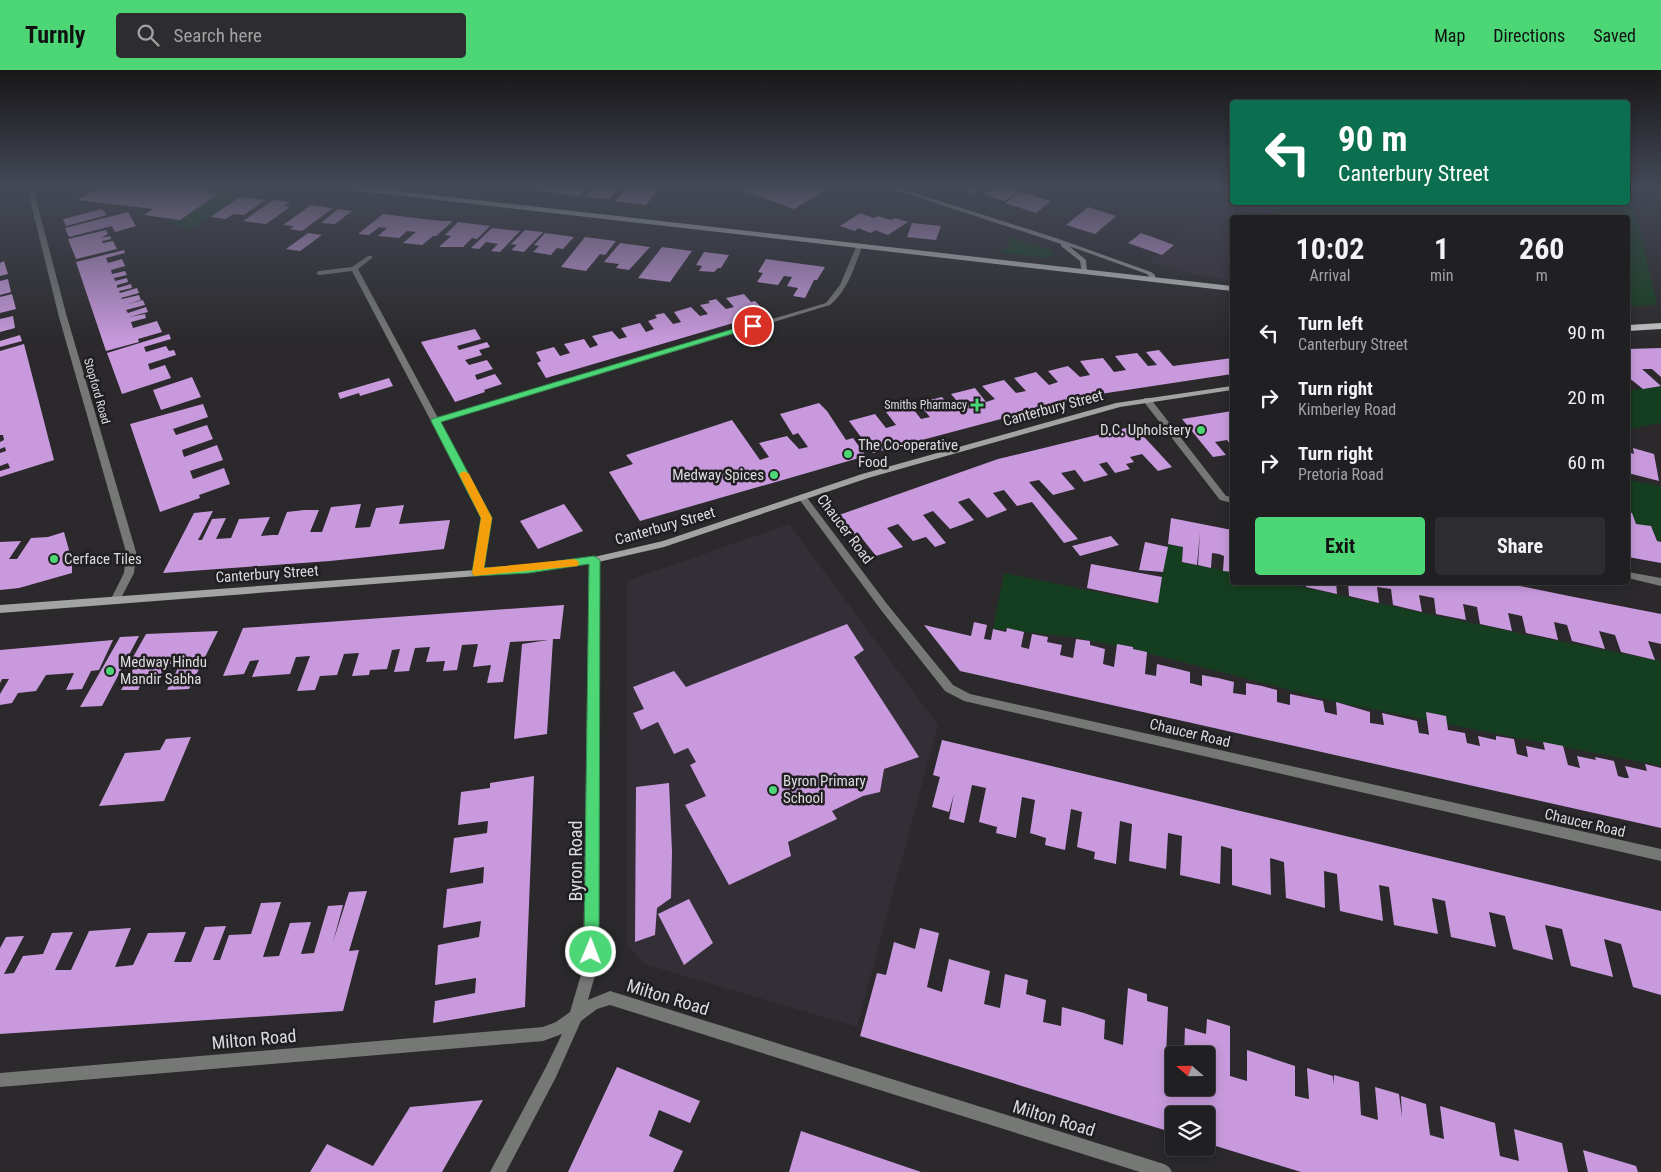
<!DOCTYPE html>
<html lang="en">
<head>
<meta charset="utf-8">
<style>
  body { margin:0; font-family:"Roboto Condensed",sans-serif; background:#2d2c2e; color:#f1f3f6; height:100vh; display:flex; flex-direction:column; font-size:19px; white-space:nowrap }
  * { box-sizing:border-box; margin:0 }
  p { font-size:16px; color:#a2a2a5 }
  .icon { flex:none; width:28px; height:28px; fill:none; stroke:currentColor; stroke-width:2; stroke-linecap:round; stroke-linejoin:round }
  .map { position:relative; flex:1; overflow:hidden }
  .details { position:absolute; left:1230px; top:145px; width:400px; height:370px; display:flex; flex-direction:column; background:#201f21; border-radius:5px; box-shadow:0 2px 12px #0003,0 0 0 1px #3d3d3f }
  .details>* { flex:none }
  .top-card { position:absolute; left:1230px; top:30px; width:400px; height:105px; border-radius:5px; box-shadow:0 2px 12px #0003,0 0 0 1px #3d3d3f; background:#0b6e4f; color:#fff; overflow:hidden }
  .needle { width:32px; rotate:290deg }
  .tools { position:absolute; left:1165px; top:976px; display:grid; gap:10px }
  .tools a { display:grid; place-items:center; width:50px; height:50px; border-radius:5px; background:#201f21; box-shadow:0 2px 12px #0003,0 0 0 1px #3d3d3f; font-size:25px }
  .pin { position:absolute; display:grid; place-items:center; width:42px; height:42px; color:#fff; margin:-21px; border:2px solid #fff; border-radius:50%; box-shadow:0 1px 5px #0007 }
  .me { position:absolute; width:55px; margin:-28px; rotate:1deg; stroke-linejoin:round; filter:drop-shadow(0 0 4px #0008) }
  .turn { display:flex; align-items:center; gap:18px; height:105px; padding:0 25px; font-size:22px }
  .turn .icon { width:65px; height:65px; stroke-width:2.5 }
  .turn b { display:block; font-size:35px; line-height:42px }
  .eta { display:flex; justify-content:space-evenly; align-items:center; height:85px; text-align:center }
  .eta b { font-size:30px; font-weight:700; line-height:35px }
  .action { display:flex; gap:10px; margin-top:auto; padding:10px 25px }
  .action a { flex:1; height:58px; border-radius:5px; background:#4cd676; color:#111; font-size:20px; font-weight:700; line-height:58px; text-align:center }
  .action a+a { background:#2d2c2e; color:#f1f3f6 }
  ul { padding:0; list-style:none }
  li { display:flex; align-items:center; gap:15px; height:65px; padding:0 25px }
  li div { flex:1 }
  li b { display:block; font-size:19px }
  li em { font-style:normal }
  header { display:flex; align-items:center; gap:30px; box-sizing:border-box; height:70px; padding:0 25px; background:#4cd676; color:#111 }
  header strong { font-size:24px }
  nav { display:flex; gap:28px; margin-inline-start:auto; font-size:18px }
  .search { width:350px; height:45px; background:#2d2c2e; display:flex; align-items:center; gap:12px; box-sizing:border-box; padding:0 18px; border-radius:5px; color:#a2a2a5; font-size:19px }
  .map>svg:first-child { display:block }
  .built { fill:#342e37 }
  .green { fill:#153e20 }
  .building { fill:#c89add }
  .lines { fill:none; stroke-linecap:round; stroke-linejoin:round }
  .street { fill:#767876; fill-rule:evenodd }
  .secondary { fill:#a1a4a2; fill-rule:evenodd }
  .primary { fill:#c3c6c3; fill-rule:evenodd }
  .route { fill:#4cd676; stroke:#318b4d }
  .slow { fill:#f59e0b }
  .poi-dot { fill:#4cd676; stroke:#211f22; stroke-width:2 }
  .labels { text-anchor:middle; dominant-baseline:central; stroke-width:5; stroke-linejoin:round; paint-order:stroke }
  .far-street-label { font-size:12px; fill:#dcdbdd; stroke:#211f22 }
  .far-poi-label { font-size:12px; fill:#dcdbdd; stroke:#211f22; text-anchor:end }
  .street-label { font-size:15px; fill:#dcdbdd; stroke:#211f22 }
  .poi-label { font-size:15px; fill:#dcdbdd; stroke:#211f22; text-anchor:start }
  .near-street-label { font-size:18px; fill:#dcdbdd; stroke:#211f22 }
</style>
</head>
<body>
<header>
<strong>Turnly</strong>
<div class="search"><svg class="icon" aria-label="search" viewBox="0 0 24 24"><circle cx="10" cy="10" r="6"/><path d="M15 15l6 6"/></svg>Search here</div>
<nav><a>Map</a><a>Directions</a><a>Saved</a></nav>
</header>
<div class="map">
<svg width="1661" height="1102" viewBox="0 0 1661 1102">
  <rect width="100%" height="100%" fill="#2b292c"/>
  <g class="built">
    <path d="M1218,121L1232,126V132L1251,133L1295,147L1232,148V210L1192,204L1149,191L1219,129Z"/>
    <path d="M789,454L938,655L857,957L644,894L627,874V511Z"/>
  </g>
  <g class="green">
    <path d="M205,118H255L189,161L164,150H180L217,125L202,122L207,119Z"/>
    <path d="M1628,118L1642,169L1657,235L1628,236V148H1295L1251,133L1628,132Z"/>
    <path d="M1001,165L1050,180L1053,183L1052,186L1047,188L997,182L1009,177L1010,174L1008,169Z"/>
    <path d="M1654,316H1661V353L1628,359V321Z"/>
    <path d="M1628,410L1661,416V472L1657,471L1651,457L1636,454L1632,443L1628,442Z"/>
    <path d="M1168,474L1183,477L1182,492L1232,502V512L1282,513L1523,564L1661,591V696L1336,632L1132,579L1072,567L993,559L1004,503L1156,534Z"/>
  </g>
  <g class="building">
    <path d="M98,118H208L202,122L218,124L180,150L144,145L153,139L78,130Z"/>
    <path d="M517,118H587L580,126Z"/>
    <path d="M592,118H619L610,129L585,127Z"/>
    <path d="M632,118H655L651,122H656L646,135L615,131L626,119L630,120Z"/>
    <path d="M737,118H829L794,139Z"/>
    <path d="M958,118H981L973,123Z"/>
    <path d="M993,118H1012L1020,120L1004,131L983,124Z"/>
    <path d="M1020,122L1051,131L1036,143L1005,133Z"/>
    <path d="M240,127L265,130L244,145L233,144L226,149L210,147Z"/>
    <path d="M273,130L289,132L284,136L290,137L266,154L243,151Z"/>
    <path d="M311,135L333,138L302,161L290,159L294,156L283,155Z"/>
    <path d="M1088,137L1116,146L1095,164L1066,155Z"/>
    <path d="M102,139L107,145L66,156L63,149Z"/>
    <path d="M338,139L352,141L335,154L321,153Z"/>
    <path d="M128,142L136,156L115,162L112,156L69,167L65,158Z"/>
    <path d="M860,143L874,148L878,146L891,150L895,148L908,152L888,165L875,160L871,163L858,158L855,161L840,156Z"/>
    <path d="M383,144L441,151H453L436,166H433L422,175L403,173L416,162L407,161L399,168L388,167L378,166L387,158L379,157L369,165L358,164Z"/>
    <path d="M458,152L490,156L477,169L472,168L463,177H439L451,166L445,165Z"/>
    <path d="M912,153L941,156L936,170L907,167Z"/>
    <path d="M492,158L520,161L500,182L491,181L498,174L486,172L479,179L471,178Z"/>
    <path d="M106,160L108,164L101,168L110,166L111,169L102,171L103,173L113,171L117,179L76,189L68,169Z"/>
    <path d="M525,160L543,162L524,182L511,180L517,175L511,174Z"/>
    <path d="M308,163L322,165L300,181L286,179Z"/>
    <path d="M545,163L560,165L574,167L563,179L557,178L551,185L533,182L539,176L534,175Z"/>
    <path d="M1141,163L1158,169L1174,175L1162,185L1128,173Z"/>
    <path d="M585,167L616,171L605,185L600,184L586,201L561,197Z"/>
    <path d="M620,173L650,177L629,200L616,198L619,194L604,192Z"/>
    <path d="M662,177L692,181L670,212L638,208Z"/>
    <path d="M124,180L125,183L106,188L108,193L122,189L125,196L111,200L112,204L125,201L127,205L114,208L115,211L127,208L128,212L117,215V218L131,214L132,218L119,221L120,223L137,218L139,223L121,228L122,229L139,225L141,230L125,235L143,230L145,235L126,240L128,243L146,237L148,242L129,247L145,244L146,248L131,252L133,258L157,251L162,262L138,269L139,272L106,281L76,192Z"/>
    <path d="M704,182L729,185L721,198H718L714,202L699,201L702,196L696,195Z"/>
    <path d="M766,189L795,193L825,197L817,210H814L805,228L793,226L798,218L787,216L792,207L784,206L778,215L757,212L763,203L758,202Z"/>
    <path d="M4,191L8,204L0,206V193Z"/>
    <path d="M8,209L11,222L0,225V211Z"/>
    <path d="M12,224L16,239L0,243V227Z"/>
    <path d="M744,224L751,232L755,231L767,243L546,308L537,293L541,291L536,282L554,277L560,286L570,283L564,274L584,269L590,278L598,275L592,266L612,261L619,269L627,267L621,258L640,253L646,262L654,259L648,251L657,248L655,245L664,243L673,254L681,252L674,242L691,237L700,246L708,244L700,235L710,233L708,231L716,229L726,239L734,237L726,228Z"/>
    <path d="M13,246L15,258L0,262V249Z"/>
    <path d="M475,259L481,269L457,276L459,280L487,272L490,277L479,280L482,285L465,290L469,295L487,290L493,299L475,305L477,310L495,304L502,314L484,320L485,322L455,332L421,272Z"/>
    <path d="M169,264L171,269L144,277L146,282L166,276L169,281L174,280L176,285L148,294L150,300L165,295L171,308L122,324L107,283Z"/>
    <path d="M20,265L22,271L0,277V271Z"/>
    <path d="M24,274L54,390L0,407V401L10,398L8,393L0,396V383L6,381L5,377L0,379V372L4,370L3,365H0V281Z"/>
    <path d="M1661,278V307L1652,299H1642L1661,316L1643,319L1628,307V279Z"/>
    <path d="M1159,280L1173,296L1232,288V304L1087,326L873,383L849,351L875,344L886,358L896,355L886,342L910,335L921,349L930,347L918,333L942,327L953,340L963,338L951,324L975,318L986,332L995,329L982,316L1004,310L1016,323L1026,321L1014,308L1036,302L1049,315L1058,312L1048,301L1068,296L1080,307L1090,305L1080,291L1103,288L1114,302L1126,300L1115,286L1137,283L1148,296L1157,295L1146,282Z"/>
    <path d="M192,307L201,327L161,340L153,320Z"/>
    <path d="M389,308L393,316L360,326L359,323L340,329L338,323Z"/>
    <path d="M819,333L827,341L846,370L853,368L866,386L640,451L609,402L633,394L626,385L732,350L760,390L769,387L759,373L787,366L799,379L808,377L798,363L793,365L780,344Z"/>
    <path d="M203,334L208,347L173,359L176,365L207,355L213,369L182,380L184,387L217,375L223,390L190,401L193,409L224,398L230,414L199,425L200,428L160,442L130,354Z"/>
    <path d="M1232,341V377L1227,370L1215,372L1226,385L1213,387L1182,349Z"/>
    <path d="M1134,356L1172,397L1158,401L1142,384L1130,387L1134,392L1126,394L1130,399L1115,403L1107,392L1099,394L1108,405L1084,412L1075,400L1061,403L1075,419L1053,425L1039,410L1029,412L1078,469L1064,473L1032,432L1017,436L1004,420L993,423L1007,440L987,448L969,428L958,432L974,450L964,454L950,459L933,441L923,445L946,473L935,477L926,467L913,471L898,454L887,458L903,477L876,486L861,467L856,469L839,445L998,389Z"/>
    <path d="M1633,378L1654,384L1659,411L1628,403V382L1634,384Z"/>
    <path d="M361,434L355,458L370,457L376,438L404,435L399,454L450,450L444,479L330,491L163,503L194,443L213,441L198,470H202L212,449L226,448L216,469L231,468L239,449L270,447L261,466L272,465H278L287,442L304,440H319L310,462H322L331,437Z"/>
    <path d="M564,434L583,461L538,479L520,451Z"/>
    <path d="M1628,442L1632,443L1636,454L1651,456L1657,471L1661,472V493L1628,487Z"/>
    <path d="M1171,448L1232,460V502L1223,501L1224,486L1219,484L1212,483L1211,498L1198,495L1200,462L1197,495L1182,492L1183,477L1168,474Z"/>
    <path d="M64,462L72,491V503L19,518L0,520V472L21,471L9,489H17L31,468L48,467Z"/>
    <path d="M1111,466L1119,475L1080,486L1072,476Z"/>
    <path d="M1145,472L1168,477L1163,502L1139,500Z"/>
    <path d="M1091,494L1162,507L1158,533L1087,518Z"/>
    <path d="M1306,512H1336L1337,524L1306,517Z"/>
    <path d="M1348,512H1500L1574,527L1661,544V574L1648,571L1655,590L1621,582L1615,565L1599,561L1605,579L1572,571L1567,555L1554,552L1558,570L1526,563L1522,546L1508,543L1512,561L1480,554L1477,537L1463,534L1466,550L1436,544L1434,528L1419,525L1422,542L1393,535L1391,519L1377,517L1379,533L1349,526Z"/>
    <path d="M564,535L560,569H553L547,664L514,669L522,574L548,570L510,572L503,612L487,613L491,595L473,597L478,574L462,575L457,600L443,601L445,591L426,592L430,577L415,578L409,601L394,602L400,579L392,580L387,599L370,600L369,605L352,606L359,583L344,584L337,605L320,606L315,620L297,621L310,586L296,587L290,604L252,607L259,590L250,591L244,604L223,606L243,558Z"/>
    <path d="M974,552L987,555L984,569L991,570L993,559L1006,562L1007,558L1024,562L1021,577L1029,579L1032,564L1048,567L1047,572L1062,575L1060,585L1073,588L1076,569L1090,571V575L1105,579L1103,594L1114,597L1117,574L1133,577V579L1147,582L1145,604L1156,606L1157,594L1174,598L1190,602V613L1202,616V605L1218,608L1234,612L1233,623L1246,625V613L1262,616L1277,620V632L1290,635V624L1323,631L1325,642L1337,645L1336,632L1370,642V653L1384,655L1382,643L1417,651L1419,663L1426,664L1429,665L1426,642L1446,646L1448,660L1465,663L1467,673L1480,676L1478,666L1496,670V666L1514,669L1517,684L1528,687L1526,676L1545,680L1543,672L1563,676L1568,695L1580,698L1577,686L1596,690L1595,687L1614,691L1618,706L1625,708H1629L1625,696L1647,701L1645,694L1661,698V758L960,601L924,555L971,566Z"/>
    <path d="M847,554L864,580L854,587L919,687L884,699L880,722L863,726L832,741L837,749L788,772L791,786L729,815L685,735L706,726L690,695L696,692L688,678L674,684L658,652L641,660L633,643L644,639L633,617L674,601L686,617Z"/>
    <path d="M218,561L189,619L167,620L180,594H166L158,610H144L146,605L138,620H121L135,596H128L146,564Z"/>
    <path d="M139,566L102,636L80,637L120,567Z"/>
    <path d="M113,570L99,600L91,601L82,619L66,620L74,603L46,605L36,621L18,623L12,633L0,635V624L9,609H2L0,613V580Z"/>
    <path d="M191,667L164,731L99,736L125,683L160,680L166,669Z"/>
    <path d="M942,670L1661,841V925L1633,917L1621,874L1604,869L1613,907L1571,896L1562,859L1545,855L1553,890L1513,879L1505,846L1489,842L1496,877L1451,867L1445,831L1432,828L1438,864L1394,855L1389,817L1379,815L1383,851L1340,841L1337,804L1324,801L1325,838L1286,828L1284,792L1270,788L1271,825L1232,815V779L1225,777L1221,776L1220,814L1180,805L1182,766L1168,763L1166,799L1129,791L1132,754L1120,751L1116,794L1094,789L1095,782L1077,777L1082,742L1075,740L1071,739L1065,780L1045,775L1046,768L1030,763L1035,730L1022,727L1016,768L996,763L998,752L997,757L979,752L986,718L972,715L964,753L949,749L954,724L949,742L932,737L940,707L933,705Z"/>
    <path d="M534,706L525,937L433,953L435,931L475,923L476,908L435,915L438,875L479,867L481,851L443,858L447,819L483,813L484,797L450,803L454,768L487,763L488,751L458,755L461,722L490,718V713Z"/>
    <path d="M669,713L672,782L671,828L657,838L655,865L635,872L636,717Z"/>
    <path d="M367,821L349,881L359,880L343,941L0,964V878L6,867L24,866L4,904L14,903L23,886L43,884L52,863L73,862L55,900H71L89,861L131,858L115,897L133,895L148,863L186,862L174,892H191L205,857L226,856L213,890H220L229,865L251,864L261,833L281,832L263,887L279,886L290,853L311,852L301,884L314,883L328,836L343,835L333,872L349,822Z"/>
    <path d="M689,829L713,873L684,895L658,844Z"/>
    <path d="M920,858L939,863L927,917L942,922L949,889L990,901L984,934L1000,938L1005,904L1028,910L1026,924L1046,930L1043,952L1061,956L1062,937L1084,943L1105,950L1104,969L1123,975L1128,918L1147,924V931L1168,937L1166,987L1174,990V1018H1206V985H1184L1185,958L1206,964L1207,949L1230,956V1006L1247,1011V980L1295,996V1026L1309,1029L1307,998L1333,1006L1334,1015V1005L1359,1012L1361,1045L1378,1050L1375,1017L1399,1024L1402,1047L1401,1026L1426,1034L1430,1065L1444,1069L1440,1036L1495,1053L1500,1086L1519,1091L1514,1059L1562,1073L1568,1102H1301L1206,1073V1045H1174V1063L860,966L877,903L886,905L894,872L915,879Z"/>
    <path d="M617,997L700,1031L690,1053L659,1040L649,1066L683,1081L673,1102H568Z"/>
    <path d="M483,1030L442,1102H310L327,1074L373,1096L410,1037Z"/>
    <path d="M801,1061L921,1102H789Z"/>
    <path d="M1583,1080L1636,1096L1638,1102H1588Z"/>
  </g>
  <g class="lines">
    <g class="street">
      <path d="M27,118H33L67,247L136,482L134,503L119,532L116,533L111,529L124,503L126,482L59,247Z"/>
      <path d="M859,175L862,177C854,198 848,220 830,235L440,352L492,448L483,503L478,506L473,503L482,448L352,201L319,205L316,203L319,201L352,197L368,186H372V188L358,199L438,348L826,233L840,215L856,177Z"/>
      <path d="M1144,328H1150L1226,426L1232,427V433L1220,430L1144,332Z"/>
      <path d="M802,424L805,425L887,534L953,615L970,624L1661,779V791L964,631L945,621L881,540L799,429L798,427Z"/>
      <path d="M594,487L599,490L597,898L588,930L610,921L1164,1094L1169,1097L1172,1102H1140L610,935L597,939L581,951L556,1007L506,1102H490L546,997L562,964L543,971L0,1017V1003L543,957L556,952L570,942L583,898L589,490Z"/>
      <path d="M1628,502L1661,508V516L1628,508Z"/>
    </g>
    <g class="secondary">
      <path d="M890,118H899L1056,168L1151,202L1155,205V210L1150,211L1149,206L1147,204L1069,176L1086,190L1087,202L1082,203L1080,191L1061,176V174Z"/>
      <path d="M1232,316V320L1120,337L868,408L664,477L594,493L529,502L0,543V535L529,496L594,487L663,471L862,404L1116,333Z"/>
    </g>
    <g class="primary">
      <path d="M348,118H371L1232,216V221L352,120Z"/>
      <path d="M1661,253V259L1628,261V255Z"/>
    </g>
  </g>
  <linearGradient id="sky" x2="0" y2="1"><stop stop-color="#181718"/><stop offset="0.43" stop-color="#444956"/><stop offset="1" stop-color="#444956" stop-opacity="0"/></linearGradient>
  <rect width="1661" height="272" fill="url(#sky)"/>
  <path class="route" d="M750,254L757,256L441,352L492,448L484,498L529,495L594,486L600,490L599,882L596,887L591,889L586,887L584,882L589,494L529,503L474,506L472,503L481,448L431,351L432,349Z"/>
  <path class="slow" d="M464,401L469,404L492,448L484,498L574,489L578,491L579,493L578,496L474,506L472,503L481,448L459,404Z"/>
  <g class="poi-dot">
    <path d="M974.5 327.5h5v5h5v5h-5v5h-5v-5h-5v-5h5z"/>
    <circle cx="1201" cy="360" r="5"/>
    <circle cx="848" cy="384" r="5"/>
    <circle cx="774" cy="405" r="5"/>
    <circle cx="54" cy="489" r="5"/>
    <circle cx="110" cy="601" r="5"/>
    <circle cx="773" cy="720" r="5"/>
  </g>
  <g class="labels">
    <g class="far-street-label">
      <text transform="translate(97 321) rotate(74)">Stopford Road</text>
    </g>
    <g class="far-poi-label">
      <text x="967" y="335">Smiths Pharmacy</text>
    </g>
    <g class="street-label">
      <text transform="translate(1053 338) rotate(-15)">Canterbury Street</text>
      <text transform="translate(665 456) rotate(-16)">Canterbury Street</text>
      <text transform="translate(845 459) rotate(53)">Chaucer Road</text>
      <text transform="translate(267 504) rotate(-4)">Canterbury Street</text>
      <text transform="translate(1190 663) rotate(13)">Chaucer Road</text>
      <text transform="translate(1585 753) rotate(13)">Chaucer Road</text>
    </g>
    <g class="poi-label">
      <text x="1191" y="360" text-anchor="end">D.C. Upholstery</text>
      <text x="858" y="375">The Co-operative<tspan x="858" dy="17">Food</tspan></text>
      <text x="764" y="405" text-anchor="end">Medway Spices</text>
      <text x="64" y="489">Cerface Tiles</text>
      <text x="120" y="592">Medway Hindu<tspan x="120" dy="17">Mandir Sabha</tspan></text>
      <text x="783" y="711">Byron Primary<tspan x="783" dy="17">School</tspan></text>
    </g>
    <g class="near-street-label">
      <text transform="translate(575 791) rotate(-90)">Byron Road</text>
      <text transform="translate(668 927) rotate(17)">Milton Road</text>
      <text transform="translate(254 969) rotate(-5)">Milton Road</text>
      <text transform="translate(1054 1048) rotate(17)">Milton Road</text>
    </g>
  </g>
</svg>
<div class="tools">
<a><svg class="needle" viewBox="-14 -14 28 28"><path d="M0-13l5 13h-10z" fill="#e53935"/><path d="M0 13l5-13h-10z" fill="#a2a2a5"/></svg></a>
<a><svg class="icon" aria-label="layers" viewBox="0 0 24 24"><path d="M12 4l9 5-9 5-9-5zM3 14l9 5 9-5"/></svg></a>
</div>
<div class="pin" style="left:753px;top:256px;background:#d93025"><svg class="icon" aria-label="arrive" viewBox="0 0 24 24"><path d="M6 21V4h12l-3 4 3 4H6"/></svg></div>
<svg class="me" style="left:591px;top:882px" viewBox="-20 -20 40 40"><circle r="17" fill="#4cd676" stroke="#fff" stroke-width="3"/><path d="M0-11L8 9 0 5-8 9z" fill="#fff"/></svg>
<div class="top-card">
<div class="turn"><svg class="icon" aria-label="left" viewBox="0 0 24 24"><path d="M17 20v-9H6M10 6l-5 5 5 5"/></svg><div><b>90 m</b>Canterbury Street</div></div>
</div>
<section class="details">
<div class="eta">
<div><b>10:02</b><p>Arrival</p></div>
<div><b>1</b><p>min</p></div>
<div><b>260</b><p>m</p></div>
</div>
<ul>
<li><svg class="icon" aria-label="left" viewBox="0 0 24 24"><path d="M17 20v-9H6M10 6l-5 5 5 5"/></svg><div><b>Turn left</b><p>Canterbury Street</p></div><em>90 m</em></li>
<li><svg class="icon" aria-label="right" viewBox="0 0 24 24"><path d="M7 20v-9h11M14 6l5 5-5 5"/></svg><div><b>Turn right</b><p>Kimberley Road</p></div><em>20 m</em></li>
<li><svg class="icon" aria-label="right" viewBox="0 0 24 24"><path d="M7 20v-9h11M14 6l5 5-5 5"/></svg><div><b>Turn right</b><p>Pretoria Road</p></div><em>60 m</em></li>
</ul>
<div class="action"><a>Exit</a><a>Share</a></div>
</section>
</div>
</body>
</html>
